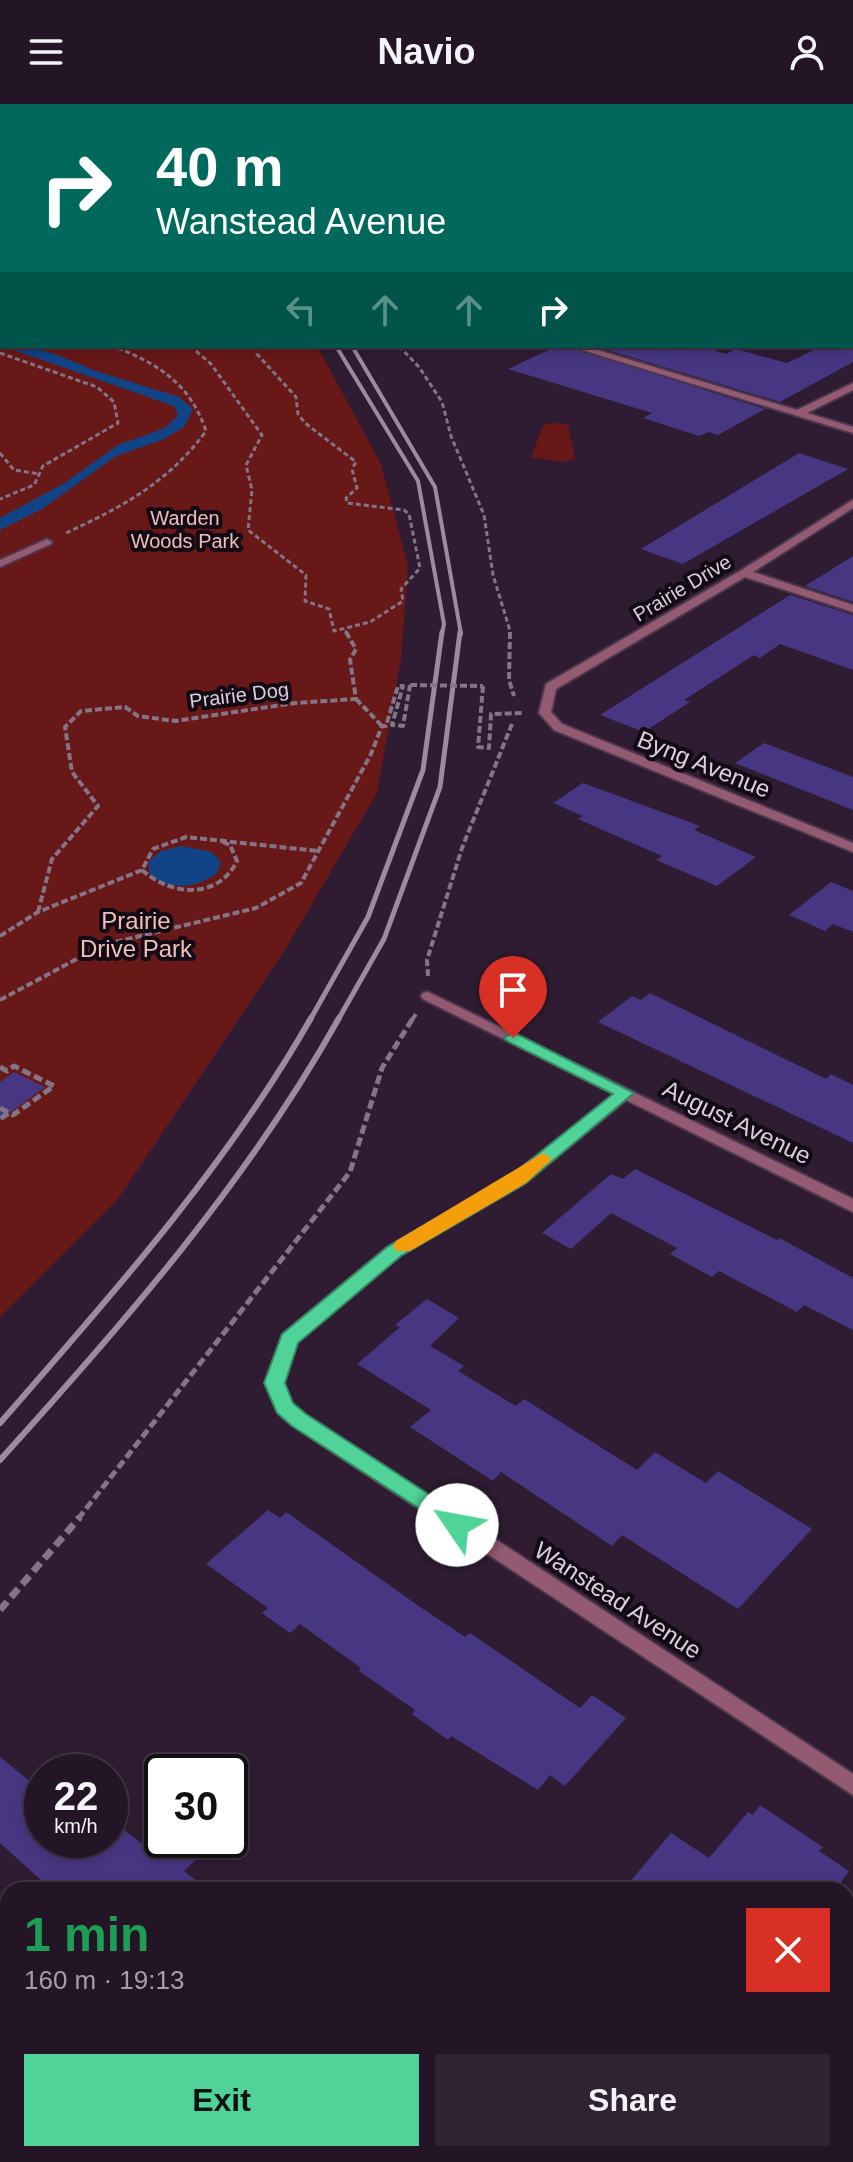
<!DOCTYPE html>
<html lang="en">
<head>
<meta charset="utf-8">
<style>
  body { margin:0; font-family:Helvetica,sans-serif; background:#2f2232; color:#f1f3f6; height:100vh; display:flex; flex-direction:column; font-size:30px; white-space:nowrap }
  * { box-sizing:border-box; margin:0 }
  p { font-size:26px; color:#a39fa7 }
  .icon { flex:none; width:44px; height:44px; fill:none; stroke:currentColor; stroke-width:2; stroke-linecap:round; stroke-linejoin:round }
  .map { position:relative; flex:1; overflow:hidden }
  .drawer { position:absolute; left:0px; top:1778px; width:854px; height:280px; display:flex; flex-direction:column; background:#231526; border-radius:24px 24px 0 0; box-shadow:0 4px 12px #0003,0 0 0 2px #403443 }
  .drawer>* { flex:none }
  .guide { position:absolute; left:0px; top:0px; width:854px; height:244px; box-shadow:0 4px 12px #0003,0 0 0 2px #403443; background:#00695c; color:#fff; overflow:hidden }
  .speed { position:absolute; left:24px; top:1650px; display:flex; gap:16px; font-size:40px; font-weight:700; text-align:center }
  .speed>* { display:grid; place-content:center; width:104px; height:104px; border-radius:50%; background:#231526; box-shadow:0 4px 12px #0003,0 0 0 2px #403443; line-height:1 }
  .speed small { font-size:20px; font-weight:400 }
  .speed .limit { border:4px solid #111; border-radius:12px; background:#fff; color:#111 }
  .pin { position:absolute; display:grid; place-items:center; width:68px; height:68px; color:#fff; margin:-82px -34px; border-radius:50% 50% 50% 0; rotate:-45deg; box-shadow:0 0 8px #0007 }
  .pin .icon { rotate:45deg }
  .me { position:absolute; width:88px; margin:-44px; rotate:303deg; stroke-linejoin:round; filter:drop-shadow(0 0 6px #0008) }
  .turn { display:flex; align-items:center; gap:28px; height:168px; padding:0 24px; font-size:36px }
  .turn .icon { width:104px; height:104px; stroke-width:2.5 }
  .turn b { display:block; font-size:56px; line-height:68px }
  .lanes { display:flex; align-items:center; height:76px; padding:0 24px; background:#0003; justify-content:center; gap:40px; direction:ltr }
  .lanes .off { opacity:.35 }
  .round { display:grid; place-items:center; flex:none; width:84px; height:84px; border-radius:0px; background:#2f2232 }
  .headline { display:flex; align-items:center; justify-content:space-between; height:136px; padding:0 24px }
  h1 { font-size:48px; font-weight:700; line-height:60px; color:#1e9e55 }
  .primary-button { display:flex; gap:16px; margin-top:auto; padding:16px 24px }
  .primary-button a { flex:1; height:92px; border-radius:0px; background:#50d398; color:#111; font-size:32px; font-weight:700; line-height:92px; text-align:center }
  .primary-button a+a { background:#2f2232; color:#f1f3f6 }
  header { display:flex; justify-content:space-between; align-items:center; height:104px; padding:0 24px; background:#231526; font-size:36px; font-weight:700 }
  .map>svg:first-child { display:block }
  .green { fill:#681817 }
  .water { fill:#114486 }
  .building { fill:#473783 }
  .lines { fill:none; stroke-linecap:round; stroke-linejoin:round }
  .lane-casing { stroke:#4b384d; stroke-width:4 }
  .street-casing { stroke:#4b384d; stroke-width:4 }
  .secondary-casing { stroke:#4b384d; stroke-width:4 }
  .path-far4 { stroke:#847487; stroke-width:2; stroke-dasharray:4 2; stroke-linecap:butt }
  .path-far3 { stroke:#847487; stroke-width:3; stroke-dasharray:5 3; stroke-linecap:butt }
  .path-far2 { stroke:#847487; stroke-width:4; stroke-dasharray:7 3; stroke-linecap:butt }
  .path-far1 { stroke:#847487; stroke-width:5; stroke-dasharray:9 4; stroke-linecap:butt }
  .path { stroke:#847487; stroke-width:7; stroke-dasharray:11 6; stroke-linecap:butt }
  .lane { fill:#945a72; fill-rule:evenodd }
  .street { fill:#945a72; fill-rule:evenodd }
  .secondary { fill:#d4779f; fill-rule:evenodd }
  .rail-far3 { stroke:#9b8c9d; stroke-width:3 }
  .rail-far2 { stroke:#9b8c9d; stroke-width:4 }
  .rail-far1 { stroke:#9b8c9d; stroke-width:5 }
  .rail { stroke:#9b8c9d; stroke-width:6 }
  .path-bridge { stroke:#847487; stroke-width:4; stroke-dasharray:7 3; stroke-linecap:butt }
  .route { fill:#50d398; stroke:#348963; stroke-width:2 }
  .slow { fill:#f59e0b }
  .labels { text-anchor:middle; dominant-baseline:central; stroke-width:8; stroke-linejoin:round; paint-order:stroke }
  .far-park-label { font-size:20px; fill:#f2beb8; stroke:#120a14 }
  .far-street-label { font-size:20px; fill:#dbcedd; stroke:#120a14 }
  .street-label { font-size:24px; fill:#dbcedd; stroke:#120a14 }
  .park-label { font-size:24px; fill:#f2beb8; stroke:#120a14 }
</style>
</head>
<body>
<header><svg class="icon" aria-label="menu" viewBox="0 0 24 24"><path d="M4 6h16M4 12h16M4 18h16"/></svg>Navio<svg class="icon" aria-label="person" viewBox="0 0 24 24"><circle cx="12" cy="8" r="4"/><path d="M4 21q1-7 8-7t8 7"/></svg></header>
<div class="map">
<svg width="853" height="2058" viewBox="0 0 853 2058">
  <rect width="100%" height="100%" fill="#2f1c32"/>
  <g class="green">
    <path d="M0,0L39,2H2V242H317L381,360L408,462L401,554L377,689L285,846L118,1095L0,1213Z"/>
    <path d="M467,0H853V14L852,2H461Z"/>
    <path d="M559,319L568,321L575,355L563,358L531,353L544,320Z"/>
  </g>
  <g class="water">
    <path d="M2,242H26L55,250L96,267L179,293L193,305L184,323L162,336L116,352L42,405L0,426V414L63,380L118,341L165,324L178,311L174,302Z"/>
    <path d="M181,742L212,748L221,758L217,769C198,784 167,788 149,769V757L161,747Z"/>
  </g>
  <g class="building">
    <path d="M557,242H566L765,305L718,331L709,328L699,332L643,314L652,309L508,265Z"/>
    <path d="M594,242H699L726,250L736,245L787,259L822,242H853V258L780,298Z"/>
    <path d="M799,349L848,365L683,460L641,445Z"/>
    <path d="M853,452V498L805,482Z"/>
    <path d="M790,491L853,511V566L780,540L760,554L754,551L684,596L690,598L644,628L600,611Z"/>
    <path d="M764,639L853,673V706L735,659Z"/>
    <path d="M583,679L700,722L694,726L756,753L717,782L656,756L662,752L578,715L583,712L553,699Z"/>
    <path d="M831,778L853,787V828L833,820L825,827L789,811Z"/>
    <path d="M650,889L826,975L831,970L853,981V1039L598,918L632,892L641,896Z"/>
    <path d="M14,968L45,983L0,1016V978Z"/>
    <path d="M635,1065L777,1136L779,1134L853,1174V1226L804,1201L797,1208L719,1167L712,1173L670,1150L677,1144L611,1109L571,1145L542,1129L611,1070L623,1075Z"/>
    <path d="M427,1195L459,1214L430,1242L464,1262L458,1267L516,1302L524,1295L637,1366L655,1348L706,1379L718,1367L812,1425L738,1505L622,1431L612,1442L501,1368L493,1377L410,1323L431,1306L357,1260L400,1223L395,1221Z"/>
    <path d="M268,1406L280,1414L286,1408L423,1505L465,1533L470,1529L580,1604L592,1591L626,1614L565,1682L550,1671L538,1686L451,1632L448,1636L412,1610L415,1606L359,1567L361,1564L300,1520L290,1529L262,1509L268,1504L206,1460Z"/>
    <path d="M0,1653L42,1687V1736H110V1715L142,1740L147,1736H182L201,1751L184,1767L208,1786H52L0,1739Z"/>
    <path d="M760,1701L823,1743L819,1747L849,1767L835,1786H623L671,1729L709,1754L748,1708L753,1711Z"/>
  </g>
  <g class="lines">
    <g class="lane-casing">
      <path id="lane" d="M47,435L52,438L51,440L0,463V456Z"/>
    </g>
    <g class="street-casing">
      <g id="street">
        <rect x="852" y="125" width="1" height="4"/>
        <path d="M569,242H584L797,306L853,279V286L807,309L853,323V329Z"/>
        <path d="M853,396V404L753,468L853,501V508L745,473L556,585L551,608L562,620L853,739V748L554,626L539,609L546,580L740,467Z"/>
        <path d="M428,888L853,1095V1108L626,996L525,1079L400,1151L297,1238L283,1279L292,1300L306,1311L853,1670V1691L292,1321L278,1309L265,1279L283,1230L388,1143L513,1071L614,990L423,895L421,892L423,889Z"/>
        <path d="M853,1936V1967L846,1970V1939Z"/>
        <path d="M110,2050H136L133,2058H106Z"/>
        <path d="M767,2050H794L791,2058H763Z"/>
      </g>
    </g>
    <g class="secondary-casing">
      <g id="secondary">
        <path d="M0,1907L8,1910V1936L0,1933Z"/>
        <path d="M134,2050H164L168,2058H137Z"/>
      </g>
    </g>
    <g class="path-far4">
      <path d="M87,0L90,2"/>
      <path d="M222,0L227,2"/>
      <path d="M703,0L711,2"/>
    </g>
    <g class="path-far3">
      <path d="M190,242L211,260L262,331L246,361L252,386L248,426L306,471L305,497L329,505L334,527L370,518L403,497L401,485L420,464L409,410L404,406L347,399L346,394L357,384L352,365L356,358L305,319L298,310L296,293L257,250V242"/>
      <path d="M399,242L419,263L442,298L451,332L484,411L493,471L511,530"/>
      <path d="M0,249L97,283L114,298L118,319L43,362L34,381L0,395"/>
      <path d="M0,349L14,366L39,370"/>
      <path d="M66,429C122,403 169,378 206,327C190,279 157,259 112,242"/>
      <path d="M345,527L348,530"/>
    </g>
    <g class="path-far2">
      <path d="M346,528L356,545L350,556L356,595"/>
      <path d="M510,528L509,576L514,592"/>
      <path d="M483,582L478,643L489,644L491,610L524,609"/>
      <path d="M356,595L382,622"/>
      <path d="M142,766C171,792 218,796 237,757L230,741L221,737"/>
      <path d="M38,808L52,755L98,702L72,668L65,623L81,607L125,603L138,612L175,617L295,599L356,595"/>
      <path d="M0,832L38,808L142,766L153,745L186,733L318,747"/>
      <path d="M428,872L427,856L462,744L512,620"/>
      <path d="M0,896L103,841L256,804L301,779L371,650L382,622H386L398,582H403L392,621L403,622L410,581"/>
      <path d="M412,916L416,910"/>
    </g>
    <g class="path-far1">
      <path d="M0,963L7,967L14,962L54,982L13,1011L9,1009L0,1015"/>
      <path d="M0,1004L9,1009"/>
      <path d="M78,1415L350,1068L382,964L413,914"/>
    </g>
    <path class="path" d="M0,1506L80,1413"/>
    <use href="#lane" class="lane"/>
    <use href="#street" class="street"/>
    <use href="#secondary" class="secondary"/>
    <path class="rail-far3" d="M53,0L56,2"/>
    <g class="rail-far2">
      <path d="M336,242L418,377L444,520L442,530"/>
      <path d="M352,242L435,383L461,530"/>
    </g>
    <g class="rail-far1">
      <path d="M310,916L368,813L423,666L442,528"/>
      <path d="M338,916L384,835L440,683L460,528"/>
    </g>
    <g class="rail">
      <path d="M0,1319C111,1192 227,1062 311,914"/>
      <path d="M0,1356C125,1218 248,1077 339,914"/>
    </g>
    <path class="path-bridge" d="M410,581L483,582"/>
  </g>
  <path class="route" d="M513,928L634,989L526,1079L401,1152L298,1239L285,1279L293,1299L306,1310L465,1414L468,1421L465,1427L457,1429L292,1322L277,1309L264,1279L282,1230L387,1143L513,1070L613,990L507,937L504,934Z"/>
  <path class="slow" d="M543,1049L552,1055L526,1079L410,1147H396L393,1142L396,1137Z"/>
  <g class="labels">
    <g class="far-park-label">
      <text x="185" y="414">Warden<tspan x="185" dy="23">Woods Park</tspan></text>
    </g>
    <g class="far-street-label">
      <text transform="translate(682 484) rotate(-31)">Prairie Drive</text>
      <text transform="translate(239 591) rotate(-7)">Prairie Dog</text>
    </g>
    <g class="street-label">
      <text transform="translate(704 660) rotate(22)">Byng Avenue</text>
      <text transform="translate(737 1018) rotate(26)">August Avenue</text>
      <text transform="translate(618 1496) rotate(33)">Wanstead Avenue</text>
    </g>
    <g class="park-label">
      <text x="136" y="816">Prairie<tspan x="136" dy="28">Drive Park</tspan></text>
    </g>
  </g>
</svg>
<div class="speed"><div>22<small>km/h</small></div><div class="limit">30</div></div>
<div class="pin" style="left:513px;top:934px;background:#d93025"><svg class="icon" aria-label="arrive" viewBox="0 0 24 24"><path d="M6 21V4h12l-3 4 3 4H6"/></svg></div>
<svg class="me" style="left:457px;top:1421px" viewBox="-20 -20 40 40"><circle r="19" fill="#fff"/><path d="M0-13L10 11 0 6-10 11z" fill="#50d398"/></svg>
<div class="guide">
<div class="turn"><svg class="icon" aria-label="right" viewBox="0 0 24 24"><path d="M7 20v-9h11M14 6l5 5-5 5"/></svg><div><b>40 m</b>Wanstead Avenue</div></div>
<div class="lanes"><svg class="icon off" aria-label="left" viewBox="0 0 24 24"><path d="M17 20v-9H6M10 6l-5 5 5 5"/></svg><svg class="icon off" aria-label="ahead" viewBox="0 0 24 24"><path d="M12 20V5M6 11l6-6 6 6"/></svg><svg class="icon off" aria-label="ahead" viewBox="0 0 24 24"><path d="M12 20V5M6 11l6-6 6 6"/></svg><svg class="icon" aria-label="right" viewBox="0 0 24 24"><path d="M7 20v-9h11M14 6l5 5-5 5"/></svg></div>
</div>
<section class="drawer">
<div class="headline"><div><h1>1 min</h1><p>160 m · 19:13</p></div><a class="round" style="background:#d93025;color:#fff"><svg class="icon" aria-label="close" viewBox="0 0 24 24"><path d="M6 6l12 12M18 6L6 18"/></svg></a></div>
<div class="primary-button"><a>Exit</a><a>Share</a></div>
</section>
</div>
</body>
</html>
